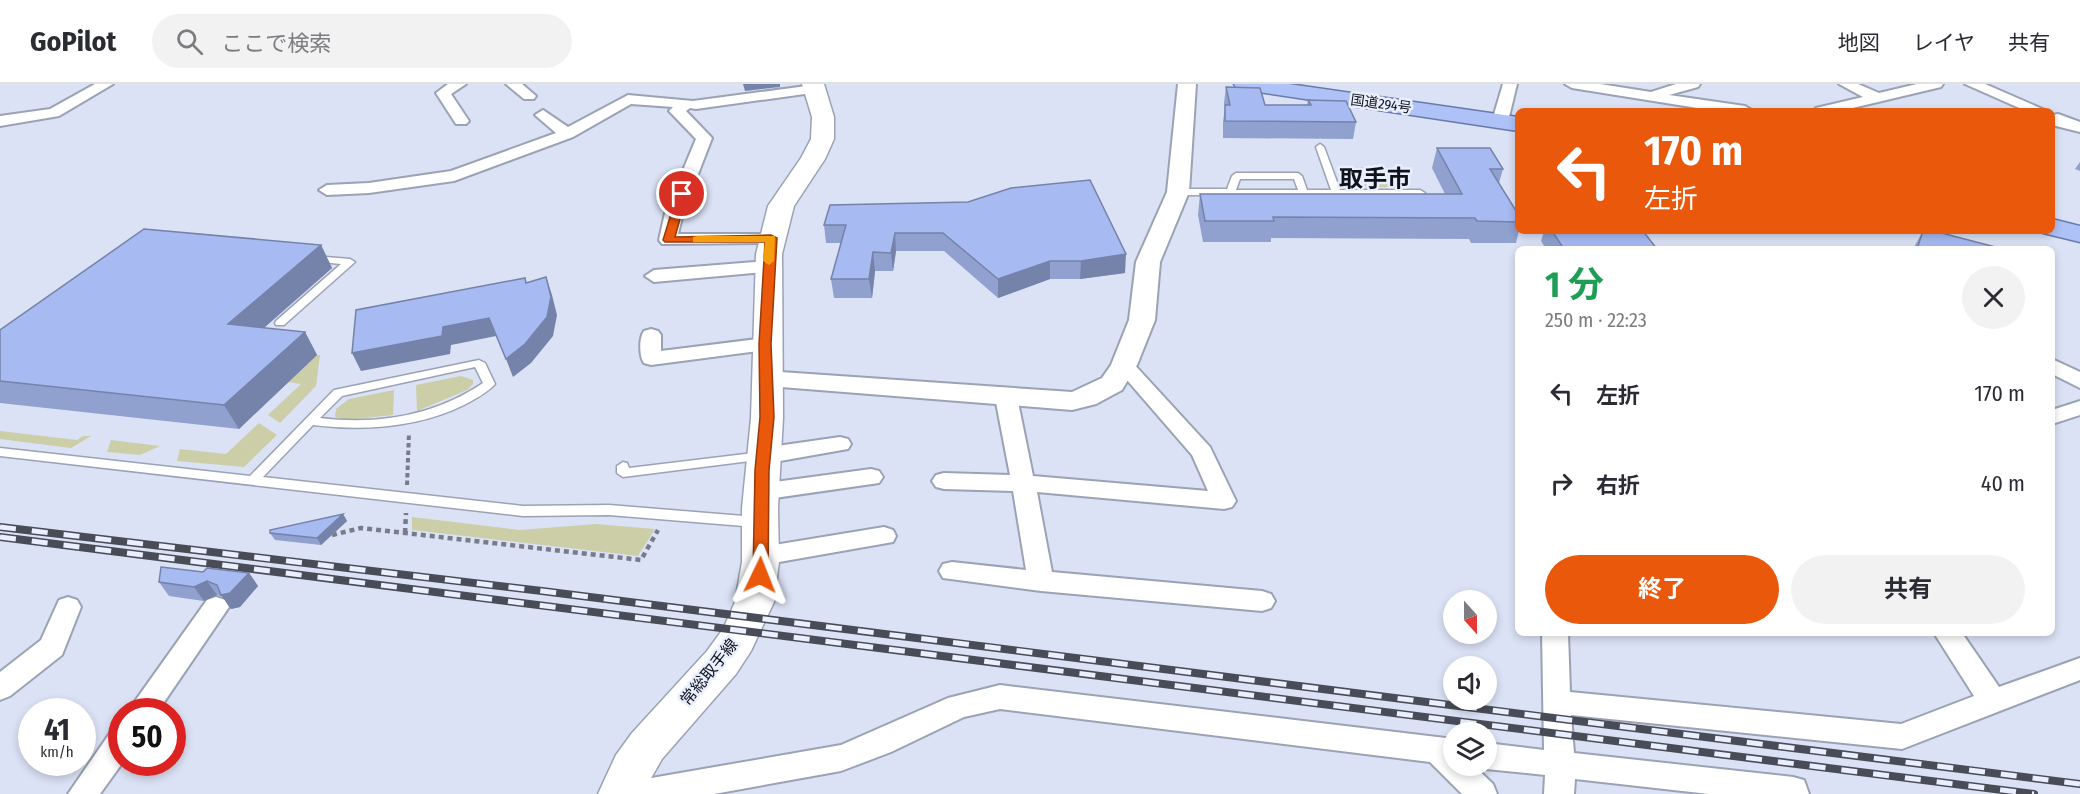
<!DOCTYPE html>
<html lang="ja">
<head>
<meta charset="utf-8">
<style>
  body { margin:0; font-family:"Fira Sans Condensed","Noto Sans JP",sans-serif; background:#f2f2f3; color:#2b2b33; height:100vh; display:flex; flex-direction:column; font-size:22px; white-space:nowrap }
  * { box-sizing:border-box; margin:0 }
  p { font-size:20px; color:#7c7c81 }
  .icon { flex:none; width:33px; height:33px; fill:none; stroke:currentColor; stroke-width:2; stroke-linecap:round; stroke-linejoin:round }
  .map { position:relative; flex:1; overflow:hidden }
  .panel { position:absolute; left:1515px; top:162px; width:540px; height:390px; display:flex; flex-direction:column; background:#fff; border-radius:9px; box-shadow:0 3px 9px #0003 }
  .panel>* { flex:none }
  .banner { position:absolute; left:1515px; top:24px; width:540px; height:126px; border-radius:9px; box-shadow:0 3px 9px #0003; background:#ea580c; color:#fff; overflow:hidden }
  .needle { width:39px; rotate:159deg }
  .tools { position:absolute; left:1443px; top:506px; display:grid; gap:12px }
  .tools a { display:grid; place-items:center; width:54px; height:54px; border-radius:50%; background:#fff; box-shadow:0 3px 9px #0003; font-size:30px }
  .speed { position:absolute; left:18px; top:614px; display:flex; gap:12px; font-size:30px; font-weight:700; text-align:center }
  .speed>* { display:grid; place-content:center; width:78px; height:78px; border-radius:50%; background:#fff; box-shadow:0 3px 9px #0003; line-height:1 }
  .speed small { font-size:15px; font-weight:400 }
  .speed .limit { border:9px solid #d22; background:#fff; color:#111 }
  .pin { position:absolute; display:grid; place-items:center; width:51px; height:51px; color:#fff; margin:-26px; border:3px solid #fff; border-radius:50%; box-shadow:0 2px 6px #0007 }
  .me { position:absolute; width:66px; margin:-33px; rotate:2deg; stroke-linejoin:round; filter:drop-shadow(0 0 4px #0008) }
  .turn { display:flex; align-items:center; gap:21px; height:126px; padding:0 30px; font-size:27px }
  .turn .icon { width:78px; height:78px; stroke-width:2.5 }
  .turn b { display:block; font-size:42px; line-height:51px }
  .round { display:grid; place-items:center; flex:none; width:63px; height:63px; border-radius:32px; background:#f2f2f3 }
  .head { display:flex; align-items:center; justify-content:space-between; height:102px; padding:0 30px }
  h1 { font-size:36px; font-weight:700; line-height:45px; color:#1e9e55 }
  .cta { display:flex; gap:12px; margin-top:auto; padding:12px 30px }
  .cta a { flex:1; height:69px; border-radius:36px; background:#ea580c; color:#fff; font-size:24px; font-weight:700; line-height:69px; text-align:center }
  .cta a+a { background:#f2f2f3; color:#2b2b33 }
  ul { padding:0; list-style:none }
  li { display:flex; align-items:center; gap:18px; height:90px; padding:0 30px }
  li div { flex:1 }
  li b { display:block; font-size:22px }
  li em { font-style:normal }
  header { display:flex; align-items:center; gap:36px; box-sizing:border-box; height:84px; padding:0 30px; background:#fff; border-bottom:2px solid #e1e1e2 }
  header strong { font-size:28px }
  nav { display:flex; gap:33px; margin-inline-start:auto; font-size:21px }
  .search { width:420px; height:54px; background:#f2f2f3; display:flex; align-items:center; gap:15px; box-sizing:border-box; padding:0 21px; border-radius:33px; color:#7c7c81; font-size:22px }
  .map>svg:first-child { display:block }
  .green { fill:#cccea7 }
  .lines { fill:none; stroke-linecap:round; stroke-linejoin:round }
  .service-casing { stroke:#9ba2b4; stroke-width:3 }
  .minor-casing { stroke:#9ba2b4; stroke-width:4 }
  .tertiary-casing { stroke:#9ba2b4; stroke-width:4 }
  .secondary-casing { stroke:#9ba2b4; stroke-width:3 }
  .trunk-casing { stroke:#697aaa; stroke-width:3 }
  .path-far1 { stroke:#787c8a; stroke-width:4; stroke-dasharray:4.5 3; stroke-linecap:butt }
  .path { stroke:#787c8a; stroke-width:4.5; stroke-dasharray:5 4; stroke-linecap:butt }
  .service { fill:#fff; fill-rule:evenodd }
  .minor { fill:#fff; fill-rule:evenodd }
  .tertiary { fill:#fff; fill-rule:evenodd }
  .secondary { fill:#fff; fill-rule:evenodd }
  .trunk { fill:#aec2f8; fill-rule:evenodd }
  .rail-casing { stroke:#494c56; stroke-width:8 }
  .rail { stroke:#e9efff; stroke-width:5; stroke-dasharray:16; stroke-linecap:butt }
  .wall { fill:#90a0cf }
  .shaded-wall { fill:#7582a9 }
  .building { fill:#a7baf1; stroke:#7582a9; stroke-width:1.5 }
  .route { fill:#ea580c; stroke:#983908; stroke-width:1.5 }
  .slow { fill:#f59e0b }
  .labels { text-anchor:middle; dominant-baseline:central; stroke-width:5; stroke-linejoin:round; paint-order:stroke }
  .far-street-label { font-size:14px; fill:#11131a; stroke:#e9efff }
  .street-label { font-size:16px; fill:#11131a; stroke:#e9efff }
  .far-town-label { font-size:24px; font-weight:bold; fill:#11131a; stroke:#e9efff }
</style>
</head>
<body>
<header>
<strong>GoPilot</strong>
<div class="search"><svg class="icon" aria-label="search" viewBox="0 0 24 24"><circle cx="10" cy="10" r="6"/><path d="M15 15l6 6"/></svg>ここで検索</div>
<nav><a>地図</a><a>レイヤ</a><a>共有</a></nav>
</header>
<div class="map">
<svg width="2080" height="710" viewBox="0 0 2080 710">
  <rect width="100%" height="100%" fill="#dbe2f5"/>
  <g class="green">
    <path d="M1344,83H1392L1401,103H1350Z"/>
    <path d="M317,271H320L316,302L280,339L268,331L301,300L288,298Z"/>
    <path d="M461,292L473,296V300L467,306L417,327L416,301Z"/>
    <path d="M394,306L393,331L346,336L335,333L336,325L349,315Z"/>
    <path d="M259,339L277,351L244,383L177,377L180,365L226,370Z"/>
    <path d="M0,347L77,356L83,352H91L71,364L0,355Z"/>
    <path d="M111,356L160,362L140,371L107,368Z"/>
    <path d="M412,433L520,446L596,440L655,445L638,472L412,446Z"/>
  </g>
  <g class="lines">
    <g class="service-casing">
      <g id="service">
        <path d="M1320,60L1324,63L1340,106H1420L1425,109L1420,112L1178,111L1173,108L1178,105H1227L1232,92L1236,89H1298L1302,92L1307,106H1331L1316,63ZM1240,95H1294L1298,106H1236Z"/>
        <path d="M314,172L350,175L355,178L284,241H276L275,239L276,237L341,180L311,177V173Z"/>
        <path d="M479,276L485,279L495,300C487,309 475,315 464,321C417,344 364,347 313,341L263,393L523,422L609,421L756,433L761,435L762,438L761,441L756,443L609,431L523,432L0,372V364L250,392L334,306ZM475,283L483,299C434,332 378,341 320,334L342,312Z"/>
        <path d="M762,368L766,369L768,372L766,375L623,393L617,389V382L623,378L627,379L629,384Z"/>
      </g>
    </g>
    <g class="minor-casing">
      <g id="minor">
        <path d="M95,0H113L59,32L0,42V32L50,25Z"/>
        <path d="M448,0H466L451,10L469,37L466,40H456L436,9Z"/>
        <path d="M506,0H522L536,12L534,15H524Z"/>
        <path d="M1503,0H1517L1508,37L1500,42L1492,37Z"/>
        <path d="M1565,0H1600L1651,8L1676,0H1700L1698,3L1669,11L1745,22L1753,27H1716L1572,4Z"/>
        <path d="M1839,0H1858L1879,9L1917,0H1943L1941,3L1840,27H1813L1816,24L1863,13Z"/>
        <path d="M1965,0H1985L2047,27H2026Z"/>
        <path d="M814,1L821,5L819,8L696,25L690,24L686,27L712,54L683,129L678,150H777L780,154L777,158L771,159L662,160L659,156L665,129L696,55L672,30L669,27L673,23L631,20L573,53L454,97L369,109L327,111L319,106L327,101L369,99L451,87L556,49L535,31L543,26L568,43L628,11L693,17Z"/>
        <path d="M2058,30L2080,38V48L2052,41V31Z"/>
        <path d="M768,177L775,179L777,183L775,187L654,198L645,192L654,186Z"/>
        <path d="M651,245L658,247L661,251V267L765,254L772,256L775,260L772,264L765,266L651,281L644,279C639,272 639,254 644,247Z"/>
        <path d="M1124,275L1131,277L1210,363L1236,417L1232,423L1224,425L1037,408L1052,488L1262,507L1271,510L1275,517L1271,524L1262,527L1041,507L943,494L939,487L943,480L952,478L1026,486L1013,407L944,405L936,403L932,397L936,391L944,389L1010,391L995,313L998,308H1014L1017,313L1033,392L1208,407L1192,371L1114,281L1117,277Z"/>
        <path d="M2052,275L2080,288V304L2052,290Z"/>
        <path d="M2080,317V331L2052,340V326Z"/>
        <path d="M840,353L848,355L851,360L848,365L763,380L755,377L752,372L755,367L763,364Z"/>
        <path d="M871,385L879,387L883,393L879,399L761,416L753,414L749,408L753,402L761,400Z"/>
        <path d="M884,443L893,446L896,452L893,458L762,481L753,479L749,472L753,465L762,463Z"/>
        <path d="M68,513L77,516L81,523L62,571L10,612L0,616V588L41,556L59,516Z"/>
        <path d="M216,513L225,516L229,523L158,627H128L207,516Z"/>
        <path d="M1542,549H1568L1570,608L1901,640L1974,612L1934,549H1962L1999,603L2080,574V596L1902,665L1571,631L1574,669L1793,693L1804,696L1809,710H1709L1575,695L1574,710H1544L1545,691L1486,685L1475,681H1486V659L1544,666Z"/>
        <path d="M1000,601L1454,655V681H1473L1493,700L1497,710H1462L1430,678L1000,625L964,633L891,668L841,687L714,710H625L629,700L640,696L841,661L948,614Z"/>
        <path d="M122,643L123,678L100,710H68L112,646Z"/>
      </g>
    </g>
    <g class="tertiary-casing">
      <path id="tertiary" d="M1178,0H1196L1189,108L1160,178L1155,236L1137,281L1122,306L1096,320L1072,326L757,301L753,295L757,289L766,287L1072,308L1102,294L1111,281L1129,236L1136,178L1167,108Z"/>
    </g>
    <g class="secondary-casing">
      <path id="secondary" d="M802,0H824L834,33V55L825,75L794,122L782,170L783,334L778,424L779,478L774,518L751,567L736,590L662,675L642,710H598L616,671L632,649L707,567L723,545L735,518L742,478V424L751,334L756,170L768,122L801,74L811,55L812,33Z"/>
    </g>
    <g class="trunk-casing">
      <g id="trunk">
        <path d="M1234,0H1289L1518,33V47L1245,6L1237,5Z"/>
        <path d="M2052,135L2080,142V158L2043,149L2052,147Z"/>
      </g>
    </g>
    <path class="path-far1" d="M407,401L409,349"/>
    <g class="path">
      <path d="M405,449L406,429"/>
      <path d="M332,451L361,444L641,476L658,446"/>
    </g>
    <use href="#service" class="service"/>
    <use href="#minor" class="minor"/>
    <use href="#tertiary" class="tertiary"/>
    <use href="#secondary" class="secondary"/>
    <use href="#trunk" class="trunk"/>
    <g class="rail-casing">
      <g id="rail">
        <path d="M0,443L542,507L2080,700"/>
        <path d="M0,453L2034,710"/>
      </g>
    </g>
    <use href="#rail" class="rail"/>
  </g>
  <g class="wall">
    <path d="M1226,3L1265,21H1307L1308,16L1356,38L1353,55L1223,54V38L1225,23L1224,19Z"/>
    <path d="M1437,64L1503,85L1499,99L1518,130V147H1519L1516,159H1471L1469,155L1271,154V158H1203L1198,131L1200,110H1445L1432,84Z"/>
    <path d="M2080,78V87L2075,85Z"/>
    <path d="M968,118L1125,189L1080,195H1050L998,214L944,167H896L893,187H875L872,214H834L831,195L841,159H826L824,141Z"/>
    <path d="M1544,147H1643L1657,165H1546L1541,157Z"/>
    <path d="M1923,147H1934L2003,165H1913Z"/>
    <path d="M321,161L332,184L264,244L305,248L317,271L239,345L0,319V246Z"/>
    <path d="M343,430L347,437L321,461L275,456L270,449Z"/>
    <path d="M203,488L249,489L258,502L240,523L231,525L223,513L217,511L204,517L169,512L159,498Z"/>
  </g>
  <g class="shaded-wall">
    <path d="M743,0H780V3L745,7Z"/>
    <path d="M895,149L896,167L893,187L891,169Z"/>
    <path d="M321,161L332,184L241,264L228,240Z"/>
    <path d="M873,168L875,187L872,214L869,195Z"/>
    <path d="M1126,170L1125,189L1080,195L1081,177Z"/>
    <path d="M1050,177V195L998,214V195Z"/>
    <path d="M546,193L552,211L557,231L553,252L531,279L513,293L506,275Z"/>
    <path d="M489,234L496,252L451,261L450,270L361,287L352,269L443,243Z"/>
    <path d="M305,248L317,271L239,345L224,321Z"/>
    <path d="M343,430L347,437L321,461L317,454Z"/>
    <path d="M249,489L258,502L240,523L231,525L221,511Z"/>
    <path d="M207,497L217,511L204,517L194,503Z"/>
  </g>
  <g class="building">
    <path d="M1226,3L1260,4L1265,21H1311L1308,16L1346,17L1356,38L1225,37V21H1230Z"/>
    <path d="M1437,64H1490L1503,85H1490L1518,130V138L1477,137L1475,134L1273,133L1274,137H1205L1200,110H1462Z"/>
    <path d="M1090,96L1126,170L1081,177H1050L998,195L943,149H895L891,169L873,168L869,195H831L846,141H824L830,121L968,118L1011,104Z"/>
    <path d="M144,145L321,161L228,240L305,248L224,321L0,297V246Z"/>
    <path d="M1552,147H1643L1657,165H1564Z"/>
    <path d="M1923,147H1934L2003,165H1917Z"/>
    <path d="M546,193L551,213L547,233L525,260L506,275L489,234L443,243L442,252L352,269L356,226L525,194L526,199Z"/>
    <path d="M343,430L317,454L270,449V446Z"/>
    <path d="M161,483L203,488L207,484L249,489L230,509L221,511L217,501L207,497L194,503L159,498Z"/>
  </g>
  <path class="route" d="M682,107L687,110L675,153L771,151L777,154L771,260L774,333L769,386L768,491L760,497L753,491L755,386L760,333L759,260L765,158H665L663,156L677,110Z"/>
  <path class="slow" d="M697,152H775L774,177L769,181L763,177L765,158H693V153Z"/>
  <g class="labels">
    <g class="far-street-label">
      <text transform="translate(1381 20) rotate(8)">国道294号</text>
    </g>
    <g class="street-label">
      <text transform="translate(709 588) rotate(-51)">常総取手線</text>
    </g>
    <g class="far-town-label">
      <text x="1375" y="95">取手市</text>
    </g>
  </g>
</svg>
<div class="tools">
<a><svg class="needle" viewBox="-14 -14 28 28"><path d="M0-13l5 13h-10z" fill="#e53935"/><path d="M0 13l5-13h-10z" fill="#7c7c81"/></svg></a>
<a><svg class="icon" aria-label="sound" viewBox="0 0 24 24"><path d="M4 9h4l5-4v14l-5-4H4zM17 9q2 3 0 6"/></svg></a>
<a><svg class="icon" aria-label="layers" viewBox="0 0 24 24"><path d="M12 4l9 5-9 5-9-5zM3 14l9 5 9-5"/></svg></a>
</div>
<div class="speed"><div>41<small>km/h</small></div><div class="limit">50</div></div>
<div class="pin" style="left:682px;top:110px;background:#d93025"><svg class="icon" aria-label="arrive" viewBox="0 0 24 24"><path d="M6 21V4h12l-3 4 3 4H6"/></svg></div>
<svg class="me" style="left:760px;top:491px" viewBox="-20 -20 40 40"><path d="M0-17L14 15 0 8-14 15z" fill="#ea580c" stroke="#fff" stroke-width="4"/></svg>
<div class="banner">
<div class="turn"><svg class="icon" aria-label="left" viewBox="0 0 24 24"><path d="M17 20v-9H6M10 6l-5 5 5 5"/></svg><div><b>170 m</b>左折</div></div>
</div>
<section class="panel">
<div class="head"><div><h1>1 分</h1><p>250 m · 22:23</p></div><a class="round"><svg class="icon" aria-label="close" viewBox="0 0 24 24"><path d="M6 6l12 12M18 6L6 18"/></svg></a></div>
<ul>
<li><svg class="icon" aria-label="left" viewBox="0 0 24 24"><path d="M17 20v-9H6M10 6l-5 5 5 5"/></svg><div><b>左折</b></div><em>170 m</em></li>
<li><svg class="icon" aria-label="right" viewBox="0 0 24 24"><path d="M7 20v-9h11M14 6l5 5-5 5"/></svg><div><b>右折</b></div><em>40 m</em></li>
</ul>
<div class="cta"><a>終了</a><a>共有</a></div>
</section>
</div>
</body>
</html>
